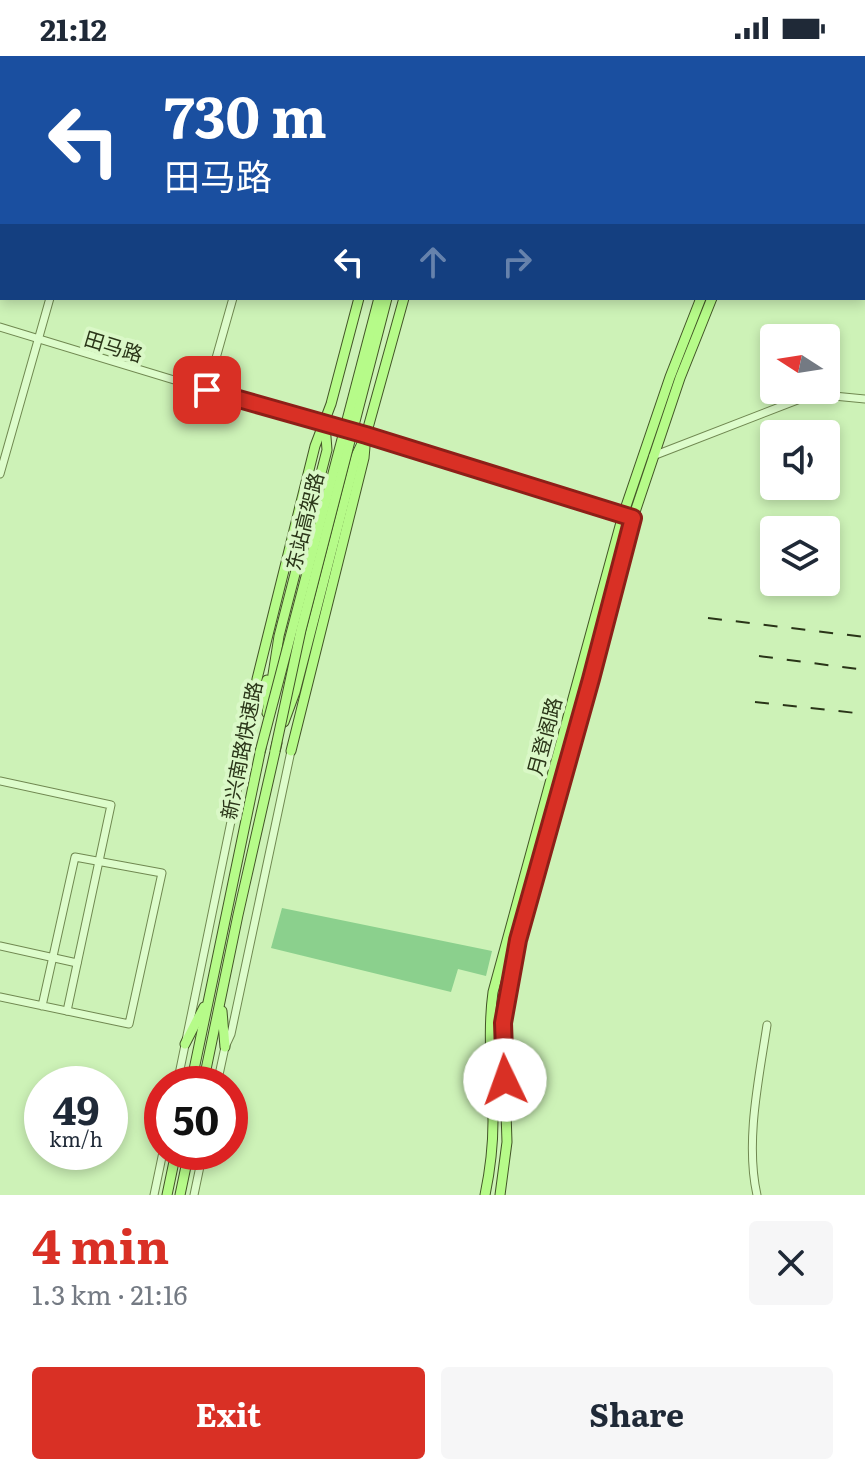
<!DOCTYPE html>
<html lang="en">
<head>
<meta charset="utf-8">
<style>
  body { margin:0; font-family:Literata,"Noto Sans SC",serif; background:#f6f6f7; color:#1f2937; height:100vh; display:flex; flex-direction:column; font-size:30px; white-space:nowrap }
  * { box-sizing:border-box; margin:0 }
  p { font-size:26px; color:#747a83 }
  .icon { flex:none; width:44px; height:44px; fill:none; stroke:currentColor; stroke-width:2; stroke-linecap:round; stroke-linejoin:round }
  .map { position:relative; height:1139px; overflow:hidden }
  .sheet { display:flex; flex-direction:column; background:#fff; flex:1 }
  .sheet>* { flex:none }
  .guide { position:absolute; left:0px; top:0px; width:866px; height:244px; box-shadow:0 4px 12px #0003; background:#1a4fa0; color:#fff; overflow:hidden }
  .needle { width:52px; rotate:282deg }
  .controls { position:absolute; left:760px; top:268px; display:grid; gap:16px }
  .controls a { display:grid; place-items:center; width:80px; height:80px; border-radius:8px; background:#fff; box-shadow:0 4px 12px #0003; font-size:40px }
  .speed { position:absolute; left:24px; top:1010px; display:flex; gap:16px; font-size:40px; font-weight:700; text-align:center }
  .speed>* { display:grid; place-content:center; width:104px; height:104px; border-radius:50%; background:#fff; box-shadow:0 4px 12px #0003; line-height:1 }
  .speed small { font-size:20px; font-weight:400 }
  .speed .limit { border:12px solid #d22; background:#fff; color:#111 }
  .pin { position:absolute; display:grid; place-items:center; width:68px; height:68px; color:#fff; margin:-34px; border-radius:16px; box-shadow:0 4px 12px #0006 }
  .me { position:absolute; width:88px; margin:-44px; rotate:357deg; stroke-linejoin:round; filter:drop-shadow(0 0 6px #0008) }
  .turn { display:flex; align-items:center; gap:28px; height:168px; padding:0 32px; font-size:36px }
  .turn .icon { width:104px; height:104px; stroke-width:2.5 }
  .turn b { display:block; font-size:56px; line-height:68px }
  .lanes { display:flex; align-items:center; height:76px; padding:0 32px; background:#0003; justify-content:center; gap:40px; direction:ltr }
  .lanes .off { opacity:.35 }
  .round { display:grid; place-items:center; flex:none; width:84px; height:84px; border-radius:8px; background:#f6f6f7 }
  .headline { display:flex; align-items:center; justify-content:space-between; height:136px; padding:0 32px }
  h1 { font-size:48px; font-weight:700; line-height:60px; color:#d93025 }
  .primary-button { display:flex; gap:16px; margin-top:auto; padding:16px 32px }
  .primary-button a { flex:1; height:92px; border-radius:8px; background:#d93025; color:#fff; font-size:32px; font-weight:700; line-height:92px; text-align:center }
  .primary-button a+a { background:#f6f6f7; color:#1f2937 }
  .status { display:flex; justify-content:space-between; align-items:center; height:56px; padding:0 40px; background:#fff; direction:ltr }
  .status svg { height:22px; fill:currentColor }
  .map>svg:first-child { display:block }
  .green { fill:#8bd08d }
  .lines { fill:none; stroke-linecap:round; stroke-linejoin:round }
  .minor-casing { stroke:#708851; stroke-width:9 }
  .major-casing { stroke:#435527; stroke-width:11 }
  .minor { stroke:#ddfccb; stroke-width:7 }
  .major { stroke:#b6fb89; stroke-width:9 }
  .rail { stroke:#2a3518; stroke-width:2; stroke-dasharray:14 14; stroke-linecap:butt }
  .major-bridge-casing { stroke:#435527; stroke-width:11; stroke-linecap:butt }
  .major-bridge { stroke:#b6fb89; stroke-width:9 }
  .route-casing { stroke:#8d1f18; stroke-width:20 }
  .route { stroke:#d93025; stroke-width:14 }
  .labels { text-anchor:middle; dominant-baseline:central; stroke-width:8; stroke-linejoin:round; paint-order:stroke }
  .street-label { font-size:20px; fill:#2a3518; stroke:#daf8c7 }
</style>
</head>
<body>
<div class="status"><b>21:12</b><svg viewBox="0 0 49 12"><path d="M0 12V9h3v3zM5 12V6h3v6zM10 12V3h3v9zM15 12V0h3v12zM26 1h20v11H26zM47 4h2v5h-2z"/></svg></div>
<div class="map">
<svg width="865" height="1139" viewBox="0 0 865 1139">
  <rect width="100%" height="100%" fill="#cdf2b7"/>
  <path class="green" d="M282,852L492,895L486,920L458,913L451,936L271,892Z"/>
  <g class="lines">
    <g class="minor-casing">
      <g id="minor">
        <path d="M127,0L130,2"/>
        <path d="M606,2L607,0"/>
        <path d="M0,271L207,334L366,379L627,460"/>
        <path d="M207,334L233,242"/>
        <path d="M653,400L813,338L865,343"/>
        <path d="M0,418L50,242"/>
        <path d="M0,725L111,749L67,955"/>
        <path d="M0,890L77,907"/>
        <path d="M0,941L129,968L162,817L75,801L42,950"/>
        <path d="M177,1028L250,673"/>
        <path d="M217,1028L225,991L231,978L291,695"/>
        <path d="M154,1139L163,1096"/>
        <path d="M194,1139L203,1096"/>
        <path d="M757,1139C745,1086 759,1022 767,969"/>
      </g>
    </g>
    <g class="major-casing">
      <g id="major">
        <path d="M423,2V0"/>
        <path d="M439,2L440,0"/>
        <path d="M449,2V0"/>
        <path d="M468,2L469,0"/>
        <path d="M795,2V0"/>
        <path d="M805,2L806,0"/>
        <path d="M257,655L267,624"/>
        <path d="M267,657L279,580L327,394L325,368"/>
        <path d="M284,666L295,636L356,400L366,379"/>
        <path d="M250,673L257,623L315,390L331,348L359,242"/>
        <path d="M291,695L364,402L366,379L404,242"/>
        <path d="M222,955L225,991"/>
        <path d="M185,988L204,951"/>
        <path d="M191,1028L261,692"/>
        <path d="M203,1028L238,859L277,687"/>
        <path d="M167,1139L176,1096"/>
        <path d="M180,1139L189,1096"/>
        <path d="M485,1139C490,1115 493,1090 493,1065C493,1022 487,979 493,936L623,459L670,321L701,242"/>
        <path d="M500,1139L507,1086L503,967L518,884L591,623L633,462L680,322L712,242"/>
      </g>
    </g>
    <use href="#minor" class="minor"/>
    <use href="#major" class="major"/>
    <g class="rail">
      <path d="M708,562L865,581"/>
      <path d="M759,600L865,614"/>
      <path d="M755,646L865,658"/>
    </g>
    <g class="major-bridge-casing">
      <g id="major-bridge">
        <path d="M275,695L301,574L387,242"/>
        <path d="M260,696L379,242"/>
      </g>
    </g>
    <use href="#major-bridge" class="major-bridge"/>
  </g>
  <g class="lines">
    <g class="route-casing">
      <path id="route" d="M207,334L366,379L633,462L591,623L518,884L503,967L505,1024"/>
    </g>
    <use href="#route" class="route"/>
  </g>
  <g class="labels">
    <g class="street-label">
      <text transform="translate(114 289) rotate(17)">田马路</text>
      <text transform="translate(303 465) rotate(-76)">东站高架路</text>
      <text transform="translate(543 680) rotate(-75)">月登阁路</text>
      <text transform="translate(240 694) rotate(-79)">新兴南路快速路</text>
    </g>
  </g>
</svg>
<div class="controls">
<a><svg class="needle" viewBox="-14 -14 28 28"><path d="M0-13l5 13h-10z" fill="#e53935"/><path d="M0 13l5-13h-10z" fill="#747a83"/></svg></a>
<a><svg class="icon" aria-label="sound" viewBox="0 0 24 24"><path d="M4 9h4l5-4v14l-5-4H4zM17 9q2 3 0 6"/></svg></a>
<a><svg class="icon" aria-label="layers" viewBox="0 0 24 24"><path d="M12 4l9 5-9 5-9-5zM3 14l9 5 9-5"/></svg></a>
</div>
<div class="speed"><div>49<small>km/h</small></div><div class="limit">50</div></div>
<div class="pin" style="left:207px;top:334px;background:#d93025"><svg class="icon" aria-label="arrive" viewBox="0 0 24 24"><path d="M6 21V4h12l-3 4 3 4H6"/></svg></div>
<svg class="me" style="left:505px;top:1024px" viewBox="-20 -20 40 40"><circle r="19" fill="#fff"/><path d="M0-13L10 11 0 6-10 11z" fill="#d93025"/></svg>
<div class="guide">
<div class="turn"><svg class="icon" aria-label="left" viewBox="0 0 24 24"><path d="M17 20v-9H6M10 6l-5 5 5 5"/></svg><div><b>730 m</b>田马路</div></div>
<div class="lanes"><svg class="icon" aria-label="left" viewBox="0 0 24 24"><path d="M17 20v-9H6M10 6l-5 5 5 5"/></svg><svg class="icon off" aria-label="ahead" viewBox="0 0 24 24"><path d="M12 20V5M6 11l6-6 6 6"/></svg><svg class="icon off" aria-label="right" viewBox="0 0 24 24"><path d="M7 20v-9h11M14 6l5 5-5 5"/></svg></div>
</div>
</div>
<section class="sheet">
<div class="headline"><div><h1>4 min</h1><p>1.3 km · 21:16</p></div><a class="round"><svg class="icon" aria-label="close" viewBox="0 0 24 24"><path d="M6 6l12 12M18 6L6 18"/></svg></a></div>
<div class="primary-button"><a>Exit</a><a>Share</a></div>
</section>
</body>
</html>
